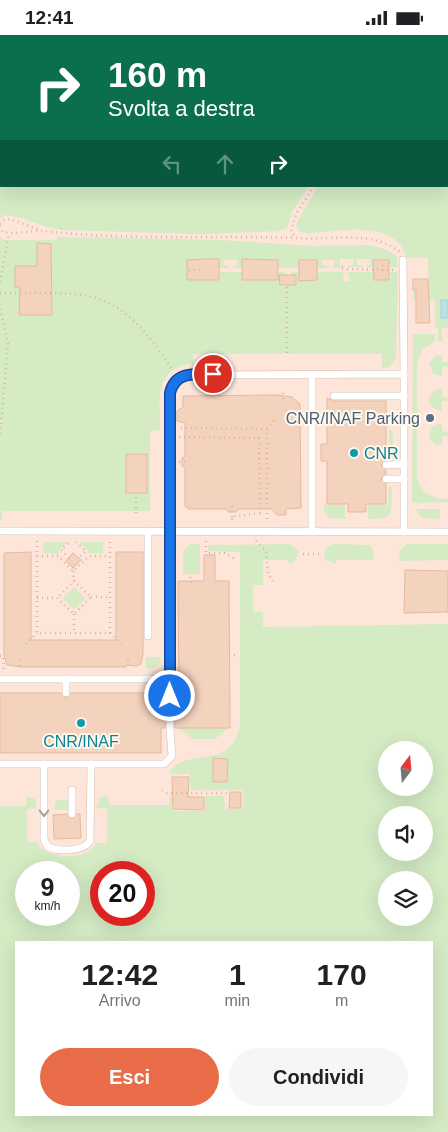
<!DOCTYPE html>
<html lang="it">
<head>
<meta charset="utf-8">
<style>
  body { margin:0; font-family:Helvetica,sans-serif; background:#f6f6f6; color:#202124; height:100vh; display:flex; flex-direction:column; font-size:19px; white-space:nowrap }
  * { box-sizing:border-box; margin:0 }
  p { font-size:16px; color:#757577 }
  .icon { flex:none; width:28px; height:28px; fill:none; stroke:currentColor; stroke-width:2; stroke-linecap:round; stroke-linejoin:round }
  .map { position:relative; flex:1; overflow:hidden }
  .side { position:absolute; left:15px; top:906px; width:418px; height:175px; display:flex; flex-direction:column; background:#fff; border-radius:0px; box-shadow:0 5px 20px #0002 }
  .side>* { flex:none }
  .guide { position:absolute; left:0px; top:0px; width:449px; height:152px; box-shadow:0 5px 20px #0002; background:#0b6e4f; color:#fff; overflow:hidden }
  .needle { width:32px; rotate:16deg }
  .buttons { position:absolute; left:378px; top:706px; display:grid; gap:10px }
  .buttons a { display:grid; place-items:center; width:55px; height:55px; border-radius:50%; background:#fff; box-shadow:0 5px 20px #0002; font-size:25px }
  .speed { position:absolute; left:15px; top:826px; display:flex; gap:10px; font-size:25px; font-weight:700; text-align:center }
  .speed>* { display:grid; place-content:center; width:65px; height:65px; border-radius:50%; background:#fff; box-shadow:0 5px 20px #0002; line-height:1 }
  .speed small { font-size:12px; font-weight:400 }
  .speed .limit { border:8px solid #d22; background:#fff; color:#111 }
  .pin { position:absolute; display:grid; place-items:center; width:42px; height:42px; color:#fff; margin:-21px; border:2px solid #fff; border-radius:50%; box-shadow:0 1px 5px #0007 }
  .me { position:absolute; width:55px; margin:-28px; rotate:0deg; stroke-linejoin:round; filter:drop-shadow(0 0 4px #0008) }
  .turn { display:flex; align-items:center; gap:18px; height:105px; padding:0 25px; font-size:22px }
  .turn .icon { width:65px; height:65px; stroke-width:2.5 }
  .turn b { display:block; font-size:35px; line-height:42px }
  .lanes { display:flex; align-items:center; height:48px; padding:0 25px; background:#0003; justify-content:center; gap:25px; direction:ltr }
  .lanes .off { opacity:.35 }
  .eta { display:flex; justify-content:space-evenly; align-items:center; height:85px; text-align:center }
  .eta b { font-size:30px; font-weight:800; line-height:35px }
  .action { display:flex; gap:10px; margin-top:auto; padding:10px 25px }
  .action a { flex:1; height:58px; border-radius:30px; background:#e96c49; color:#fff; font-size:20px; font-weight:800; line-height:58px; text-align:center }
  .action a+a { background:#f6f6f6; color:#202124 }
  .status { display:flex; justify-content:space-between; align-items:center; height:35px; padding:0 25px; background:#fff; direction:ltr }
  .status svg { height:14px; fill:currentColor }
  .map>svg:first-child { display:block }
  .commercial { fill:#fde5da; fill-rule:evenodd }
  .green { fill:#d4ebc4; fill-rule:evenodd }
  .water { fill:#bae1e7; stroke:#a0d1da }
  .building { fill:#f3d2be; stroke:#e6b99d }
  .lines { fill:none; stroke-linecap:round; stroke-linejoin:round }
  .lane-casing { stroke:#d2beae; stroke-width:8 }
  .path { stroke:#d8b6a0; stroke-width:2.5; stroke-dasharray:1 4; stroke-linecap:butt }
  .lane { stroke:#fff; stroke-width:7 }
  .oneway { stroke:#ae9c92 }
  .route-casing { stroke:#114b97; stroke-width:12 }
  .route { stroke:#1a73e8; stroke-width:9 }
  .service-dot { fill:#5c6f8a; stroke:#fff8ee; stroke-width:2 }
  .culture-dot { fill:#0f9aa8; stroke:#fff8ee; stroke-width:2 }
  .labels { text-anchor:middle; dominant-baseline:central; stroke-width:4; stroke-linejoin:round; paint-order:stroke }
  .service-label { font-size:16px; fill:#4e5e75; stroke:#fff8ee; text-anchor:end }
  .culture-label { font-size:16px; fill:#0d838f; stroke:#fff8ee; text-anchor:start }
</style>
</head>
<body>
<div class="status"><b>12:41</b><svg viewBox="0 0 49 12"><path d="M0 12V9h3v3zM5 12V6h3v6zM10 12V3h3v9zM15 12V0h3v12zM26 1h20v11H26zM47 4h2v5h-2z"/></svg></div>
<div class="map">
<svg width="448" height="1097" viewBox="0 0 448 1097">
  <rect width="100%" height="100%" fill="#fdf4e7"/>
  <path class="commercial" d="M0,0H448V860L424,845L144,838H26L0,861ZM1,1H448V151H1ZM386,715H424V752H386ZM386,780H424V818H386Z"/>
  <g class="green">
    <path d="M0,0H403L1,1V151H309L292,177L287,193L280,196L204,199L61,195C42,192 24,182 5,180L0,184Z"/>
    <path d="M419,0H448V293H441L443,306H438V293H435V265H413V255H429L428,223H406C399,184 337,196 308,198L300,197L296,189L318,151H448V1H415Z"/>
    <path d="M0,202L4,205H56L58,202L220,205L313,211L369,210L385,214L397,221L398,232H384L389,230V225H376V230L381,232H366V230H371L370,224H357V230H363V232H348V230H353V224H340V230H344L345,233H333L335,225H322V230L329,231V233H309L314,230V225H299V230L305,233H272V230H278V225L242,224V230H250V233H233V231L237,230V225H224L223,230H228V233H206L219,230V224L187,225L205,237H251V240H242V245H255V237L260,240V245H273L265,237H285V240H279L280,250L296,249V240H291V237H304V245H317V240H308V237H344L343,245L347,247L350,245L348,237H381V239L374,240V245H390L391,240L384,239V237H398L396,324L389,332L382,333V319H193V329C153,332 160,366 160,395L150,396V476H2V486H0ZM38,209H51V226ZM15,231L51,252H15ZM52,262V280H20V262Z"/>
    <path d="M413,299H435V306L422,315L417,328V443C421,459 433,464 448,464V467L412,468Z"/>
    <path d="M442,320V327H448V332H442V341L433,339L429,329L435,321Z"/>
    <path d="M438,354H442V362H448V366H442V376L433,373L429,367L430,360Z"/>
    <path d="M438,389H442V396L448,397V401H442V410H435L429,402L432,392Z"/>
    <path d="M389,394L393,396V422H389Z"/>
    <path d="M389,452H392L391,478L385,483L368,484V470H388Z"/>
    <path d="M324,470H345V484L330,483L324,477Z"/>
    <path d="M416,474H440V484L422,483Z"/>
    <path d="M43,507H68L59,515V519L43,518Z"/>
    <path d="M79,507H103V518H88V515Z"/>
    <path d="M190,509H200V539H183V517Z"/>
    <path d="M290,509L299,516L295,526L289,529L288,525H263V550H253V577H263V592L448,589V1097H0V771H26V761L35,764L37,773L27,774V807H37C42,823 76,824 88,817C92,815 94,811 96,808H107V774L96,773L100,763L108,760L109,770H169L170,761H173V776H205V761H224L225,774L243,773V755H190V739H170V735C195,711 231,736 240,690V517L208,516V510ZM386,715H424V752H386ZM386,780H424V818H386ZM26,838H69V880H26ZM101,838H144V880H101ZM386,845H424V882H386ZM16,908H431V1080H16Z"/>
    <path d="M333,509L370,510L374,517L373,525H336V529L325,524L324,518L327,512Z"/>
    <path d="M407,509H448V525L399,526L400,516Z"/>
    <path d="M74,552L85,563L74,574L63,563Z"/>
    <path d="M146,622H161L159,629L155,633L146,634Z"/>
    <path d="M179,693H228L215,704H193Z"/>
    <path d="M56,765H69L68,775H54Z"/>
  </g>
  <rect class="water" x="441" y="265" width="7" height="18"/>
  <g class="building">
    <path d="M37,208L51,209L52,280H19L20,252H15V231H37Z"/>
    <path d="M206,224H219V245H187V225Z"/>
    <path d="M242,224L278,225V245H242Z"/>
    <path d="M299,225H317V245L299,246Z"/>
    <path d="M373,225H389V245H374Z"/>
    <path d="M279,240H296V250H280Z"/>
    <path d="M413,244H428L430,288H416V255H413Z"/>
    <path d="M276,360L292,362L300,369L301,473L286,474V480H277L272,474H239L236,477H229L226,474H189L185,471V433L182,431V423L185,421V388L177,386V376L183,372V361Z"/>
    <path d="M327,363L334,366H386V382L381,387L386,392V425L381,430L386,435V439L381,444L386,449V469H366V477H348V469H327V426H321V409H327Z"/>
    <rect x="126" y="419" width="21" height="39"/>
    <path d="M31,517V605H116V517H143V618L141,629L136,631L126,630V632H21L7,630L4,620V518Z"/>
    <path d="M73,518L81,525L73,533L66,526Z"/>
    <path d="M204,520H215V546H229L230,693H175V658L179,659L178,546H204Z"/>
    <path d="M405,535L448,536V577L404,578Z"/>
    <path d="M0,658H61L66,663L71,658H165V693H161V718H0Z"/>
    <path d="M213,723L228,724L227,747H213Z"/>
    <path d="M172,742H189L188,762H204V775L173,774Z"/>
    <path d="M230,757H241V773H229Z"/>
    <path d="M67,779L72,784L77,779H80L81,803L54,804L53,780Z"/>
  </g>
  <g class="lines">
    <g class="lane-casing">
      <g id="lane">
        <path d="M403,225L404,339"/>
        <path d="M312,340V497"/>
        <path d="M334,361H404"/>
        <path d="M386,387H404"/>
        <path d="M386,430L404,429"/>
        <path d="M386,444H404"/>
        <path d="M0,496L448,497"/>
        <path d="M148,496V601"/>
        <path d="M0,644H171"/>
        <path d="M66,644V658"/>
        <path d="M0,729H164L172,721L170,695L171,358L176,345L184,340L404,339V497"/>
        <path d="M44,729V804L47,811C56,817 83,817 90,806L91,729"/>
        <path d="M72,779V755"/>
      </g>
    </g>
    <g class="path">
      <path d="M408,1L409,0"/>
      <path d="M314,151L296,179L291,197L296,203C330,206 371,194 400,217"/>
      <path d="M0,189L4,185L10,184L40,195"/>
      <path d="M0,191L3,197C16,200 31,195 45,196C128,206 213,200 296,203"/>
      <path d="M383,230V239"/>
      <path d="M342,234L395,235"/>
      <path d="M189,235H200"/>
      <path d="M0,247L9,199"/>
      <path d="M287,252V321"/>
      <path d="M0,258C29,259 69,255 96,263C130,273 154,306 172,335"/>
      <path d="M0,274L8,309L0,399"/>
      <path d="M283,358V366"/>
      <path d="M293,376H300"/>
      <path d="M181,393L267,394V487"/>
      <path d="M267,394L275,385"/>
      <path d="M179,402L259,403L260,478L232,482V487"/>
      <path d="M179,427H189"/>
      <path d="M136,478V458"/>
      <path d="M232,482V470"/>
      <path d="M37,506V598H110V506"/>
      <path d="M206,506V518H225L236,525"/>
      <path d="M256,506L266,516L268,538L273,546"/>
      <path d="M76,507L86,516L79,523"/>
      <path d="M303,519H321"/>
      <path d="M37,521H58L73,536L89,521H110"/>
      <path d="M69,523L61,515L71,506"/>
      <path d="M73,536L74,546"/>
      <path d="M190,542L191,548"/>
      <path d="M91,562H110"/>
      <path d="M37,563H57L74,579L91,562L74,546L57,563"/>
      <path d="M74,579V598"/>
      <path d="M110,598L121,609"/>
      <path d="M26,609L37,598"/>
      <path d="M229,620H236"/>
      <path d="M0,621H3L4,635"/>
      <path d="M19,625L20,635"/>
      <path d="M128,625V627"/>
      <path d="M162,755L167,758H227"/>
    </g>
    <use href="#lane" class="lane"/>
  </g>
  <defs><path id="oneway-chevron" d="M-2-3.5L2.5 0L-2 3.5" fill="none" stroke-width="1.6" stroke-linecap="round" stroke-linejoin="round" transform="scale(1.25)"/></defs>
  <use class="oneway" href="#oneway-chevron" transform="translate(44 778) rotate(90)"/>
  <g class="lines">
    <g class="route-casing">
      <path id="route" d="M170,661V358C175,336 195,339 213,339"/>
    </g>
    <use href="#route" class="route"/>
  </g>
  <circle class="service-dot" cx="430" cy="383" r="5"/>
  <g class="culture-dot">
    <circle cx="354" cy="418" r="5"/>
    <circle cx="81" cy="688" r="5"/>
  </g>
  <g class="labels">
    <g class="service-label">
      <text x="420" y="383">CNR/INAF Parking</text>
    </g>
    <g class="culture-label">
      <text x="364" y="418">CNR</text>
      <text x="81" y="706" text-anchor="middle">CNR/INAF</text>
    </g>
  </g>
</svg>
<div class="buttons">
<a><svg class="needle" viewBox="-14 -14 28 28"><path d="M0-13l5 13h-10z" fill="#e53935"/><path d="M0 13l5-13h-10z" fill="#757577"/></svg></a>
<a><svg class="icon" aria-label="sound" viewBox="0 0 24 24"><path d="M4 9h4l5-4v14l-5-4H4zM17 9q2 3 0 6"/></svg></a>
<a><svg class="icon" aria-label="layers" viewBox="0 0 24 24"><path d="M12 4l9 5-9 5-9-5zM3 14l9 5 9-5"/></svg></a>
</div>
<div class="speed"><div>9<small>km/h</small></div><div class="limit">20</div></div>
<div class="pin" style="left:213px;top:339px;background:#d93025"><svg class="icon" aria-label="arrive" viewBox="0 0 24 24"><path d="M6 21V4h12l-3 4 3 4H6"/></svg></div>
<svg class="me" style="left:170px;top:661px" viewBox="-20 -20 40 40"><circle r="17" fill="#1a73e8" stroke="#fff" stroke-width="3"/><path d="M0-11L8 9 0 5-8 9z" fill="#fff"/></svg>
<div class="guide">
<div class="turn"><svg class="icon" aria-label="right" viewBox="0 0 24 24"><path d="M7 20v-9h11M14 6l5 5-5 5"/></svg><div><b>160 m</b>Svolta a destra</div></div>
<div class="lanes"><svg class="icon off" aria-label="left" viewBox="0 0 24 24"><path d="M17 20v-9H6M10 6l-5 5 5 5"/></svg><svg class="icon off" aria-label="ahead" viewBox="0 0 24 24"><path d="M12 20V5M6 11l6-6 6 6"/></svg><svg class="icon" aria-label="right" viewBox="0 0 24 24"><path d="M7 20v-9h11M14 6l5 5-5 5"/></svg></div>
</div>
<section class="side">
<div class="eta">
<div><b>12:42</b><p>Arrivo</p></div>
<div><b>1</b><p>min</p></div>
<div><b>170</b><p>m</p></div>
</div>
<div class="action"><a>Esci</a><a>Condividi</a></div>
</section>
</div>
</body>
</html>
